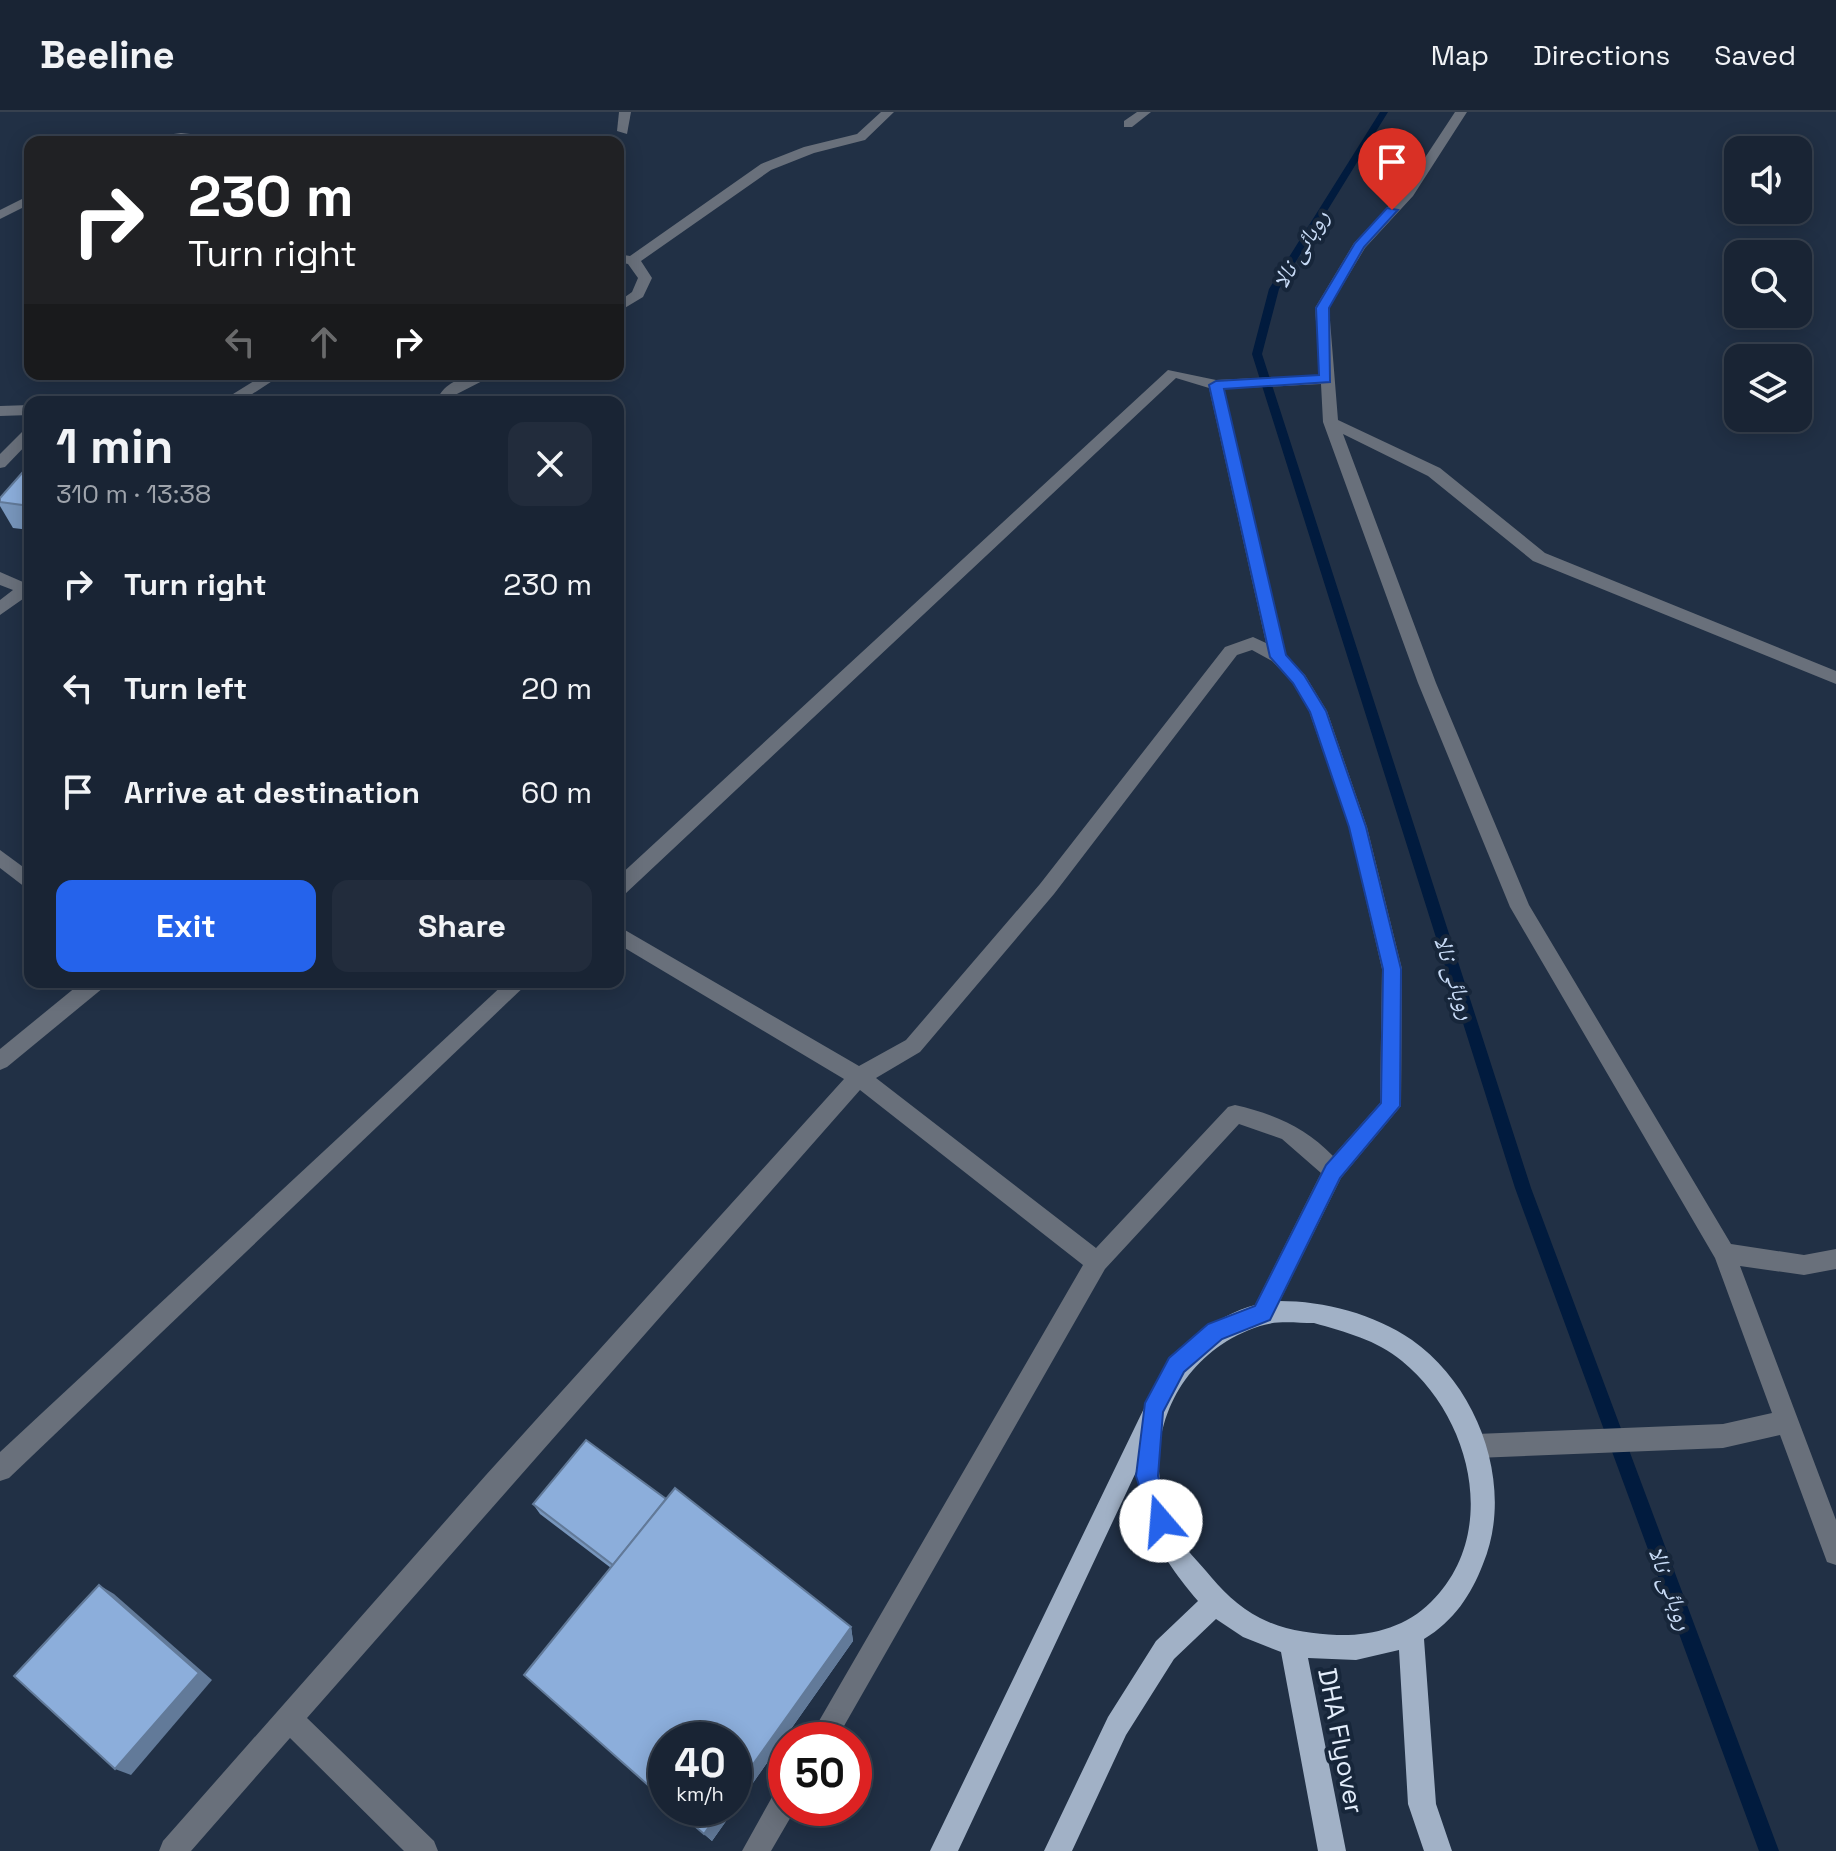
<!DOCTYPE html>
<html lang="en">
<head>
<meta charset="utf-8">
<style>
  body { margin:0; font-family:"Space Grotesk","Noto Naskh Arabic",sans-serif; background:#222c3c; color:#f1f3f6; height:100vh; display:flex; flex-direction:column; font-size:30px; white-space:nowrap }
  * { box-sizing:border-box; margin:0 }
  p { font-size:26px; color:#9fa4ac }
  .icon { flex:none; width:44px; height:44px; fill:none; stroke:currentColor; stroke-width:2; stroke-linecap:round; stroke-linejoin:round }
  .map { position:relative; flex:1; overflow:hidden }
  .details { position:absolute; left:24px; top:284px; width:600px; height:592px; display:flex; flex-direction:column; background:#192434; border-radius:16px; box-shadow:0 4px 20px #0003,0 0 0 2px #37414f }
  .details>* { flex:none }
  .banner { position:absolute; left:24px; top:24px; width:600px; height:244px; border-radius:16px; box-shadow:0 4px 20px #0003,0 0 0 2px #37414f; background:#202124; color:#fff; overflow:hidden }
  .controls { position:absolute; left:1724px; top:24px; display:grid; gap:16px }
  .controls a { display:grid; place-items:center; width:88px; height:88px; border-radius:16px; background:#192434; box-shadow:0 4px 20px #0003,0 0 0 2px #37414f; font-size:40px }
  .speed { position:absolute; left:648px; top:1610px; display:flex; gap:16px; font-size:40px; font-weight:700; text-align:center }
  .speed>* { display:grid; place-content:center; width:104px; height:104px; border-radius:50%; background:#192434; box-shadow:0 4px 20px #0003,0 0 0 2px #37414f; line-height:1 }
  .speed small { font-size:20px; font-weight:400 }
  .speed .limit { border:12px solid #d22; background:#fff; color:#111 }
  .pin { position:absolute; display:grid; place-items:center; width:68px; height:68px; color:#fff; margin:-82px -34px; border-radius:50% 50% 50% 0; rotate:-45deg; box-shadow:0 0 8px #0007 }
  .pin .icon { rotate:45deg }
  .me { position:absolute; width:88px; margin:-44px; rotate:342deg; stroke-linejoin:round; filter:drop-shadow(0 0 6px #0008) }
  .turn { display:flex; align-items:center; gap:28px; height:168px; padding:0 32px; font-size:36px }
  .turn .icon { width:104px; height:104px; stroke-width:2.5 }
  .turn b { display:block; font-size:56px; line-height:68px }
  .lanes { display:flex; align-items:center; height:76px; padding:0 32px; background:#0003; justify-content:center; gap:40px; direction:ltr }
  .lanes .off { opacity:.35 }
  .round { display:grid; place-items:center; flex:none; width:84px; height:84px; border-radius:16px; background:#222c3c }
  .head { display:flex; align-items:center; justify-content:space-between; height:136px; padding:0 32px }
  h1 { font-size:48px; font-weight:600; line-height:60px }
  .primary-button { display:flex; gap:16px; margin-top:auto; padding:16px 32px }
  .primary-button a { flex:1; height:92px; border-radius:16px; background:#2563eb; color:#fff; font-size:32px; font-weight:600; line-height:92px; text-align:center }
  .primary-button a+a { background:#222c3c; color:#f1f3f6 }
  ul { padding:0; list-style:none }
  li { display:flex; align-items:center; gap:24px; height:104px; padding:0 32px }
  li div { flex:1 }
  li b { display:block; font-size:30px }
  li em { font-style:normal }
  header { display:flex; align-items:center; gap:48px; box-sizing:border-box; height:112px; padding:0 40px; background:#192434; border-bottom:2px solid #37414f }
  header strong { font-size:38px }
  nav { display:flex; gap:44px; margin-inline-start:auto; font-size:28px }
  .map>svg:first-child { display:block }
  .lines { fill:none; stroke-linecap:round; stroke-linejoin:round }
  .stream { fill:#011b3e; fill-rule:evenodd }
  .minor { fill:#69707b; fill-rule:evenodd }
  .major { fill:#a1b1c6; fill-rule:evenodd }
  .wall { fill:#7896bc }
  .shaded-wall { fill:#627a99 }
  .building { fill:#8caedb; stroke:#627a99; stroke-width:2 }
  .route { fill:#2563eb; stroke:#184099; stroke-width:2 }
  .labels { text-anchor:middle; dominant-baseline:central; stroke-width:8; stroke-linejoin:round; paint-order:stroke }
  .water-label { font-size:24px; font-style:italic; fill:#c8dbf6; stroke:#17263a }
  .near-street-label { font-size:26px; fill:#e3edfb; stroke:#17263a }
</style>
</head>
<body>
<header>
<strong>Beeline</strong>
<nav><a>Map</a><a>Directions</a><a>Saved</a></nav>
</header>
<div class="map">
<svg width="1836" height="1739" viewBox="0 0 1836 1739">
  <rect width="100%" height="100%" fill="#213045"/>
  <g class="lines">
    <path class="stream" d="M1380,0H1388L1279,177L1262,242L1531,1076L1779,1739H1759L1515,1076L1252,242L1269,177Z"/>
    <g class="minor">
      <path d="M619,0H631L627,22L617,19Z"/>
      <path d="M881,0H894L865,28L814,41L771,58L641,149L652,166L643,185L618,200V190L632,180L638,166L628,152L618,150V142L630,144L761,52L804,35L857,22Z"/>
      <path d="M1137,0H1151L1132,15H1124V9Z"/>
      <path d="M1455,0H1467L1413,84L1365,136L1329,196L1338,308L1440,356L1545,441L1836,559V572L1533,449L1428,364L1343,322L1436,571L1529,793L1731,1132L1804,1143L1836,1137V1157L1804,1163L1740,1154L1836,1408V1453L1827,1450L1780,1323L1723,1336L1476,1346L1468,1342L1464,1334L1468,1326L1476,1322L1723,1312L1772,1301L1715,1146L1510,795L1418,571L1323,310L1321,272L1224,277L1286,543L1305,563L1327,599L1367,715L1402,857L1401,994L1341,1066L1270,1209L1262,1212L1254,1209L1251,1201L1321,1061L1282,1027L1239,1012L1105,1157L836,1628H808L1083,1153L860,978L307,1606L434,1729L438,1739H404L290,1626L191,1739H159L163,1729L486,1363L844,967L618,832V814L859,954L906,928L1040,772L1225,535L1253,525L1266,531L1209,276L1176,266L625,782L618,785V765L1168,258L1216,268L1320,263L1315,196L1354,131L1403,79ZM1252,538L1272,549L1293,571L1309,599L1349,715L1382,857L1380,991L1333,1044C1305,1015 1274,1002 1235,993L1228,995L1096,1136L876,966L920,940L1054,782L1237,543Z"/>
      <path d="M181,21L227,26L233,30H149L159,24Z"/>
      <path d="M30,83V92L0,107V98Z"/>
      <path d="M265,262H283L240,290H165L172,285L233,282Z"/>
      <path d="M474,262H496L453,284L451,290H437C441,273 458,267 474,262Z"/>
      <path d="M30,293V303L0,304V294Z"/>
      <path d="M30,315V329L5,355L0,356V342L25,317Z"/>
      <path d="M0,460L23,470L30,467V482L0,503V488L13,478L0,473Z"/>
      <path d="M0,738L30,760V779L0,756Z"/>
      <path d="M82,870H106L103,876L7,955L0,958V937Z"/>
      <path d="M506,870H529L9,1366L0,1369V1340Z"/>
      <path d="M786,1674V1696H796L771,1739H742L776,1678Z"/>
    </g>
    <path class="major" d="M1279,1189C1325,1189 1374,1202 1412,1228C1479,1275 1515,1375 1483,1452C1471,1483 1454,1509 1424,1527L1436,1692L1452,1739H1424L1408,1692L1399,1538L1356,1548L1308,1546L1346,1739H1318L1281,1540L1243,1525L1216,1507L1174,1547L1126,1623L1072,1739H1044L1108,1605L1156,1529L1198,1489C1160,1444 1146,1418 1136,1360L958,1739H930L1164,1255C1193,1222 1232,1192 1279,1189ZM1314,1211C1345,1220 1377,1228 1402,1249C1472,1306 1500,1422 1431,1490C1406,1515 1372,1524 1337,1523C1311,1522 1283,1518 1260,1506C1238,1495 1221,1477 1206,1459C1197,1448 1186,1438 1179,1426C1132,1343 1170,1243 1260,1214C1277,1208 1296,1211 1314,1211Z"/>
  </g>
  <g class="wall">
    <path d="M30,352V418L13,416L0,394V386Z"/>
    <path d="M666,1387L851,1515L853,1529L712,1729L674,1696L611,1456L540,1402L533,1392Z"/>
  </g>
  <g class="shaded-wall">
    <path d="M99,1473L114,1482L212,1568L131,1663L115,1657Z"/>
    <path d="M851,1515L853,1529L712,1729L704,1722L722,1696H734V1679Z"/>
  </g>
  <g class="building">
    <path d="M90,283L129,290H83Z"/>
    <path d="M30,352V394L0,390V386Z"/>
    <path d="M586,1328L666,1387L613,1453L533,1392Z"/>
    <path d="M675,1376L851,1515L734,1679V1628H666V1689L524,1563Z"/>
    <path d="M99,1473L199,1561L115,1657L14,1564Z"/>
    <path d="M674,1696H722L704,1722Z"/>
  </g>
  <path class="route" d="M1387,96L1398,98L1364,135L1329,196L1330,270L1224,277L1286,543L1304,563L1326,599L1366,715L1401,857L1400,994L1340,1066L1270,1208L1222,1227L1184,1260L1163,1300L1158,1364L1173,1409L1169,1417L1161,1420L1153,1417L1136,1364L1145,1291L1169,1246L1208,1212L1255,1194L1326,1053L1381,991L1383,857L1349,715L1310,600L1293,571L1270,545L1209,273L1216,269L1319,263L1316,196L1355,131Z"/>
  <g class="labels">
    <g class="water-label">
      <text transform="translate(1300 137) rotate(-59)">روہائی نالا</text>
      <text transform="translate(1455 865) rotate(72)">روہائی نالا</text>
      <text transform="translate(1671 1476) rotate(70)">روہائی نالا</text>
    </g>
    <g class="near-street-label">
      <text transform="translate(1341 1629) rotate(79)">DHA Flyover</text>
    </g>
  </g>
</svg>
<div class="controls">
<a><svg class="icon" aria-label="sound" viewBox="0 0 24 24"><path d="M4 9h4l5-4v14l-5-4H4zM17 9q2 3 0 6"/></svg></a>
<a><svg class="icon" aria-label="search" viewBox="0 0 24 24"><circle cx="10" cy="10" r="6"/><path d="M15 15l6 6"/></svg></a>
<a><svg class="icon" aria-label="layers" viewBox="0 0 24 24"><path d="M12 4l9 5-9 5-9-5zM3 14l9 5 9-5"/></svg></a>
</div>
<div class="speed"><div>40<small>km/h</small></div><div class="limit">50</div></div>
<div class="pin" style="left:1392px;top:98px;background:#d93025"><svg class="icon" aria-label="arrive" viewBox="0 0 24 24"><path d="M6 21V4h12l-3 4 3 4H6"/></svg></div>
<svg class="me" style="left:1161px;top:1409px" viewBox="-20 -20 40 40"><circle r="19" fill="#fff"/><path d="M0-13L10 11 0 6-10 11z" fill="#2563eb"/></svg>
<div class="banner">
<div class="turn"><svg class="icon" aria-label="right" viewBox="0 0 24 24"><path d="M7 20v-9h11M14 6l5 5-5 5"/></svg><div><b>230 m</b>Turn right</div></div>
<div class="lanes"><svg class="icon off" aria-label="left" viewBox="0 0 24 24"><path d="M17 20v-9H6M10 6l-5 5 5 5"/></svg><svg class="icon off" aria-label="ahead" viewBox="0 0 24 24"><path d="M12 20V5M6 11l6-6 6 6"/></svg><svg class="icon" aria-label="right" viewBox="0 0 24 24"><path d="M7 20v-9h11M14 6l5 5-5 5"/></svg></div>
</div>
<section class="details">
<div class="head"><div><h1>1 min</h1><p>310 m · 13:38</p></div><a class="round"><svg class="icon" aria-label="close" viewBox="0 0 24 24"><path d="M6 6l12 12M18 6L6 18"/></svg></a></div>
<ul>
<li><svg class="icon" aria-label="right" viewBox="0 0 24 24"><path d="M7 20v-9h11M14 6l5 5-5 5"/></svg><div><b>Turn right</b></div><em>230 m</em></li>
<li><svg class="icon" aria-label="left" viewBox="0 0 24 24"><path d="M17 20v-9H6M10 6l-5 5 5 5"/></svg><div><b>Turn left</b></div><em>20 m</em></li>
<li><svg class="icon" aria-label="arrive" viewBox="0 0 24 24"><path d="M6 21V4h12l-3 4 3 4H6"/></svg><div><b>Arrive at destination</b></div><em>60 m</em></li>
</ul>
<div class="primary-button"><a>Exit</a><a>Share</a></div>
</section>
</div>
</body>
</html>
